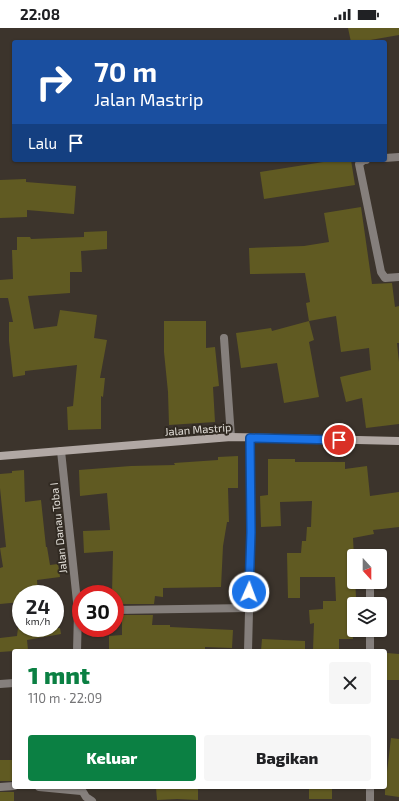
<!DOCTYPE html>
<html lang="id">
<head>
<meta charset="utf-8">
<style>
  body { margin:0; font-family:"Exo 2",sans-serif; background:#f6f6f6; color:#202124; height:100vh; display:flex; flex-direction:column; font-size:15px; white-space:nowrap }
  * { box-sizing:border-box; margin:0 }
  p { font-size:13px; color:#757577 }
  .icon { flex:none; width:22px; height:22px; fill:none; stroke:currentColor; stroke-width:2; stroke-linecap:round; stroke-linejoin:round }
  .map { position:relative; flex:1; overflow:hidden }
  .sheet { position:absolute; left:12px; top:621px; width:375px; height:140px; display:flex; flex-direction:column; background:#fff; border-radius:4px; box-shadow:0 1px 3px #0004 }
  .sheet>* { flex:none }
  .hud { position:absolute; left:12px; top:12px; width:375px; height:122px; border-radius:4px; box-shadow:0 1px 3px #0004; background:#1a4fa0; color:#fff; overflow:hidden }
  .needle { width:26px; rotate:159deg }
  .fabs { position:absolute; left:347px; top:521px; display:grid; gap:8px }
  .fabs a { display:grid; place-items:center; width:40px; height:40px; border-radius:4px; background:#fff; box-shadow:0 1px 3px #0004; font-size:20px }
  .speed { position:absolute; left:12px; top:557px; display:flex; gap:8px; font-size:20px; font-weight:700; text-align:center }
  .speed>* { display:grid; place-content:center; width:52px; height:52px; border-radius:50%; background:#fff; box-shadow:0 1px 3px #0004; line-height:1 }
  .speed small { font-size:10px; font-weight:400 }
  .speed .limit { border:6px solid #d22; background:#fff; color:#111 }
  .pin { position:absolute; display:grid; place-items:center; width:34px; height:34px; color:#fff; margin:-17px; border:2px solid #fff; border-radius:50%; box-shadow:0 1px 4px #0007 }
  .me { position:absolute; width:44px; margin:-22px; rotate:2deg; stroke-linejoin:round; filter:drop-shadow(0 0 3px #0008) }
  .turn { display:flex; align-items:center; gap:14px; height:84px; padding:0 16px; font-size:18px }
  .turn .icon { width:52px; height:52px; stroke-width:2.5 }
  .turn b { display:block; font-size:28px; line-height:34px }
  .then { display:flex; align-items:center; height:38px; padding:0 16px; background:#0003; gap:8px; font-size:15px }
  .round { display:grid; place-items:center; flex:none; width:42px; height:42px; border-radius:4px; background:#f6f6f6 }
  .headline { display:flex; align-items:center; justify-content:space-between; height:68px; padding:0 16px }
  h1 { font-size:24px; font-weight:800; line-height:30px; color:#0b8043 }
  .action { display:flex; gap:8px; margin-top:auto; padding:8px 16px }
  .action a { flex:1; height:46px; border-radius:4px; background:#0b8043; color:#fff; font-size:16px; font-weight:800; line-height:46px; text-align:center }
  .action a+a { background:#f6f6f6; color:#202124 }
  .status { display:flex; justify-content:space-between; align-items:center; height:28px; padding:0 20px; background:#fff; direction:ltr }
  .status svg { height:11px; fill:currentColor }
  .map>svg:first-child { display:block }
  .building { fill:#605a22 }
  .lines { fill:none; stroke-linecap:round; stroke-linejoin:round }
  .lane { stroke:#857f7c; stroke-width:8 }
  .street { stroke:#857f7c; stroke-width:8 }
  .secondary { stroke:#b1a8a4; stroke-width:8 }
  .route-casing { stroke:#114b97; stroke-width:10 }
  .route { stroke:#1a73e8; stroke-width:7 }
  .labels { text-anchor:middle; dominant-baseline:central; stroke-width:4; stroke-linejoin:round; paint-order:stroke }
  .street-label { font-size:11px; fill:#e3dfd9; stroke:#312a22 }
</style>
</head>
<body>
<div class="status"><b>22:08</b><svg viewBox="0 0 49 12"><path d="M0 12V9h3v3zM5 12V6h3v6zM10 12V3h3v9zM15 12V0h3v12zM26 1h20v11H26zM47 4h2v5h-2z"/></svg></div>
<div class="map">
<svg width="399" height="773" viewBox="0 0 399 773">
  <rect width="100%" height="100%" fill="#3c342c"/>
  <g class="building">
    <path d="M348,0H399V7L359,14H351Z"/>
    <path d="M336,132H351L355,157L264,171L260,144Z"/>
    <path d="M26,151V154L76,158L74,186L27,182V189L0,190V152Z"/>
    <path d="M361,179L372,256L392,255L395,279L399,278V315H397L399,334V396L366,400L362,370L346,374L340,349L371,342L369,320L341,324L336,288L309,293L306,275L310,274L305,245L250,246L249,220L304,218L329,214L324,185Z"/>
    <path d="M107,203V221L81,223L82,244H70V265L28,268L34,301L57,298L60,282L97,287L94,310L107,312L100,350H105L103,369L101,368V401L68,402L67,379L73,378L77,337L25,343V347L13,349L9,313V294H13L8,270H0V252L13,251L12,222H17V209H30L31,211L84,209V204Z"/>
    <path d="M164,293H206V320L215,319L219,358L213,359L215,394L169,397L168,364L164,324Z"/>
    <path d="M309,293L314,312L309,314L319,369L284,375L277,335L241,340L236,305L271,300L272,303Z"/>
    <path d="M238,428V460H228L229,494H227L223,518L221,559L163,560V569L155,568L154,576H115V566H112L113,523L84,525L83,503L110,502L107,465L80,468L79,442L131,438L175,437L174,435L218,432V429Z"/>
    <path d="M268,431H295V434H345V441L367,438L370,468L399,464V499L373,502L374,506L353,510L356,569H351L350,594H352L353,611H339V623L313,622L314,595L310,596L309,582L323,581V573H336L335,549H300V570H288L287,525H301L302,513H306L307,499H311L312,473L280,474L281,498L261,499L260,468L268,467Z"/>
    <path d="M24,442L25,474L41,472L46,519H47L50,537L58,536L60,549L37,552L38,566H21V574L0,576V540L3,539L0,520L6,519L0,460V446L12,445V443Z"/>
    <path d="M122,587H153L152,597H170V599L233,602L232,620L205,619V622L170,621V623H109V608L122,607Z"/>
    <path d="M18,600H60L61,606L27,612L28,622L0,624V610L17,608Z"/>
    <path d="M262,611L305,613V623H261Z"/>
    <path d="M387,625L399,626V652H385Z"/>
    <path d="M391,710L399,711V769L385,767V744H387Z"/>
    <rect x="0" y="732" width="14" height="21"/>
    <path d="M170,759H198V772L177,771L157,772L156,760Z"/>
    <rect x="309" y="759" width="23" height="12"/>
    <rect x="0" y="764" width="14" height="9"/>
  </g>
  <g class="lines">
    <g class="lane">
      <path d="M385,130L399,129"/>
      <path d="M366,132H364L359,136L381,244L385,250L399,249"/>
    </g>
    <g class="street">
      <path d="M224,310L231,409"/>
      <path d="M61,423L78,583L77,623"/>
      <path d="M370,554V576"/>
      <path d="M115,582L248,580"/>
      <path d="M370,602V623"/>
      <path d="M248,623L251,504L250,410"/>
      <path d="M0,656L14,655"/>
      <path d="M0,759L14,758"/>
      <path d="M39,759L81,763"/>
      <path d="M80,759L86,769L92,773"/>
      <path d="M370,759V773"/>
    </g>
    <path class="secondary" d="M0,428L231,409L399,413"/>
  </g>
  <g class="lines">
    <g class="route-casing">
      <path id="route" d="M249,564L251,504L250,410L339,412"/>
    </g>
    <use href="#route" class="route"/>
  </g>
  <g class="labels">
    <g class="street-label">
      <text transform="translate(198 401) rotate(-4)">Jalan Mastrip</text>
      <text transform="translate(58 500) rotate(-96)">Jalan Danau Toba I</text>
    </g>
  </g>
</svg>
<div class="fabs">
<a><svg class="needle" viewBox="-14 -14 28 28"><path d="M0-13l5 13h-10z" fill="#e53935"/><path d="M0 13l5-13h-10z" fill="#757577"/></svg></a>
<a><svg class="icon" aria-label="layers" viewBox="0 0 24 24"><path d="M12 4l9 5-9 5-9-5zM3 14l9 5 9-5"/></svg></a>
</div>
<div class="speed"><div>24<small>km/h</small></div><div class="limit">30</div></div>
<div class="pin" style="left:339px;top:412px;background:#d93025"><svg class="icon" aria-label="arrive" viewBox="0 0 24 24"><path d="M6 21V4h12l-3 4 3 4H6"/></svg></div>
<svg class="me" style="left:249px;top:564px" viewBox="-20 -20 40 40"><circle r="17" fill="#1a73e8" stroke="#fff" stroke-width="3"/><path d="M0-11L8 9 0 5-8 9z" fill="#fff"/></svg>
<div class="hud">
<div class="turn"><svg class="icon" aria-label="right" viewBox="0 0 24 24"><path d="M7 20v-9h11M14 6l5 5-5 5"/></svg><div><b>70 m</b>Jalan Mastrip</div></div>
<div class="then">Lalu<svg class="icon" aria-label="arrive" viewBox="0 0 24 24"><path d="M6 21V4h12l-3 4 3 4H6"/></svg></div>
</div>
<section class="sheet">
<div class="headline"><div><h1>1 mnt</h1><p>110 m · 22:09</p></div><a class="round"><svg class="icon" aria-label="close" viewBox="0 0 24 24"><path d="M6 6l12 12M18 6L6 18"/></svg></a></div>
<div class="action"><a>Keluar</a><a>Bagikan</a></div>
</section>
</div>
</body>
</html>
